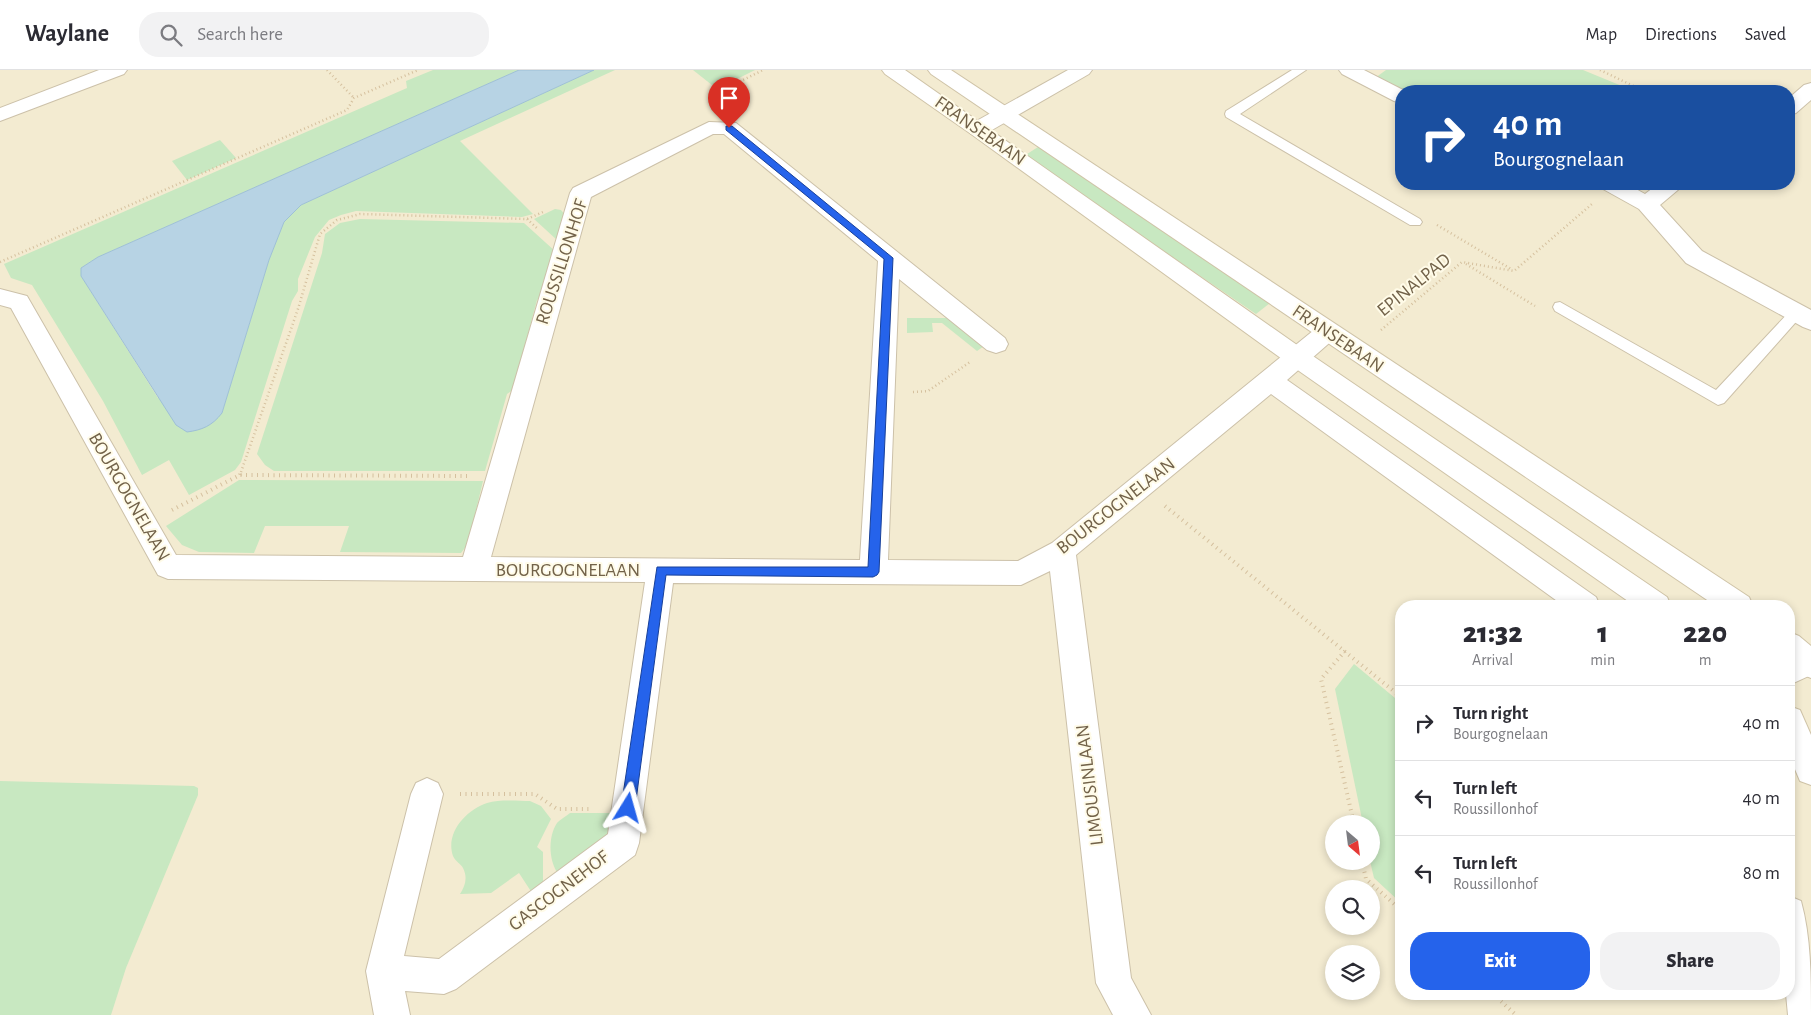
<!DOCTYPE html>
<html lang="en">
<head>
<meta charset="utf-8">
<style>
  body { margin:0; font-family:"Alegreya Sans",sans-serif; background:#f2f2f3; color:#2b2b33; height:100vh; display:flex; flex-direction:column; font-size:19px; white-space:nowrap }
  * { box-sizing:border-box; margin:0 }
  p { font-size:16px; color:#7c7c81 }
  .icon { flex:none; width:28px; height:28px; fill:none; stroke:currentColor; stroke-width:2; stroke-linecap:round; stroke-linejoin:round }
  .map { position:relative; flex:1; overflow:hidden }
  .panel { position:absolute; left:1395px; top:530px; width:400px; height:400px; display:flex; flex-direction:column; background:#fff; border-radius:20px; box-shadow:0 2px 8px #0003 }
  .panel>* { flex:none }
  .top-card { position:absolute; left:1395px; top:15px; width:400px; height:105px; border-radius:20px; box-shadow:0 2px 8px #0003; background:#1a4fa0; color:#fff; overflow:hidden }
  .needle { width:32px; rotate:152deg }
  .controls { position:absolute; left:1325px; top:745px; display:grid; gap:10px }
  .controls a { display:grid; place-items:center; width:55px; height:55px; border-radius:50%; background:#fff; box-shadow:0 2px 8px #0003; font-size:25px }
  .pin { position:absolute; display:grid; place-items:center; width:42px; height:42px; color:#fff; margin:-51px -21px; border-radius:50% 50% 50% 0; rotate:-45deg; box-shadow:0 0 5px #0007 }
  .pin .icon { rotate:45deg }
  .me { position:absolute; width:55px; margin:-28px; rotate:8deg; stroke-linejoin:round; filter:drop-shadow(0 0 4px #0008) }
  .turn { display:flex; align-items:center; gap:18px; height:105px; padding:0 15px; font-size:22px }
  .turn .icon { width:65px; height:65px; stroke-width:2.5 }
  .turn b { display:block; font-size:35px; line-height:42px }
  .eta { display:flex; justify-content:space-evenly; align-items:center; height:85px; text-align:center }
  .eta b { font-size:30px; font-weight:800; line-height:35px }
  .cta { display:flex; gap:10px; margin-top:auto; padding:10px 15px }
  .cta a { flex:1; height:58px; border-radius:20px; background:#2563eb; color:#fff; font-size:20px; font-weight:800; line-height:58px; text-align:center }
  .cta a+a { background:#f2f2f3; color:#2b2b33 }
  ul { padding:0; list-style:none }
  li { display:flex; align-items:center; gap:15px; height:75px; padding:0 15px; border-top:1px solid #e1e1e2 }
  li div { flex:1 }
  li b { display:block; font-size:19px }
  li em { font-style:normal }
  header { display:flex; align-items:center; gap:30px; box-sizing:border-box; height:70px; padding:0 25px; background:#fff; border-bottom:1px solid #e1e1e2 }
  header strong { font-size:24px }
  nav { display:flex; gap:28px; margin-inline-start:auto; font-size:18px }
  .search { width:350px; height:45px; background:#f2f2f3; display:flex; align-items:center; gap:12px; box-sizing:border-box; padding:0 18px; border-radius:20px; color:#7c7c81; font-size:19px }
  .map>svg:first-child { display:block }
  .residential { fill:#f3ebd1; fill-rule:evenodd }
  .green { fill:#c8e8c1 }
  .water { fill:#b7d3e4; stroke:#9ec0d6 }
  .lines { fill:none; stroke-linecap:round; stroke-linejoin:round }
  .lane-casing { stroke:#ccc1a9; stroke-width:2 }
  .street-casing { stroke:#ccc1a9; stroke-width:2 }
  .secondary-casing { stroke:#cfc3a7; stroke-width:2 }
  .path-far1 { stroke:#d5c09e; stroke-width:2.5; stroke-dasharray:1 3; stroke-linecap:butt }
  .path { stroke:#d5c09e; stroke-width:4; stroke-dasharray:1 4.5; stroke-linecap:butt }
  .lane { fill:#fff; fill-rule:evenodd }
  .street { fill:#fff; fill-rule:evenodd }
  .secondary { fill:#fff; fill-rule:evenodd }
  .route { fill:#2563eb; stroke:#184099 }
  .labels { text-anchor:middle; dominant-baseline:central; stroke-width:4; stroke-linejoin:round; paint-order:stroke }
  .street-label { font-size:19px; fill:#726249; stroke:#fffbe8 }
</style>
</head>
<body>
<header>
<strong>Waylane</strong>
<div class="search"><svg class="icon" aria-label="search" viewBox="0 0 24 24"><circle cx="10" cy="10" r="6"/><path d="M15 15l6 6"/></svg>Search here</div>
<nav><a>Map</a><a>Directions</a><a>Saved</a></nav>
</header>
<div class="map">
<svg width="1811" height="945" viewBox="0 0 1811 945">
  <rect width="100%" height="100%" fill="#fbf8e2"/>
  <path class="residential" d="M0,0H1811V945H0ZM1401,21H1789V114H1401ZM1401,536H1789V924H1401ZM1334,754H1371V791H1334ZM1334,819H1371V856H1334ZM1334,884H1371V921H1334Z"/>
  <g class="green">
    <path d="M433,0H519L98,187L81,198V206L158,328L222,343L269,190L284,151L301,135L594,0H615L460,71L533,144L522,147L356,141L341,145L329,150L315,167L298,209V221L292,231L241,392L235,400L189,425L169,390L142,405L103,331L32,215L11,208L4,194L407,18L406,11Z"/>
    <path d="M693,0H755L717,19Z"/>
    <path d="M1386,0H1583L1634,21H1402L1375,8Z"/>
    <path d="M220,70L236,88L187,110L172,91Z"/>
    <path d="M1038,77L1270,233L1256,244L1024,86Z"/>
    <path d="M555,139L561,140L566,146L557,170L534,149Z"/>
    <path d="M360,149L524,153L556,182L544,224L537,230L513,320L507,324L485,401H274L265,395L257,384L322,183L325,164L340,153Z"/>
    <path d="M907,248H949L987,274L977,281L942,253H932L933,262L907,263Z"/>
    <path d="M239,410L483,411L468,474L461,483L340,482L349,456H265L254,483L199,482L182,475L166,456Z"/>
    <path d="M1354,594L1401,633V833L1374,808L1370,791L1371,754H1363L1335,619Z"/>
    <path d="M0,711L194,716L198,718V725L126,898L111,945H0Z"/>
    <path d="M530,731L541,736L551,749L537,777L543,782V813L534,826L519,803L491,823L460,824C465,816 468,808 463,798C461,794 455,791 453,786C445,763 466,740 487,733C500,729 518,731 530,731Z"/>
    <path d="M570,743H610L607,772L560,806C549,794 547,768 557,753C560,750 566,746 570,743Z"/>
  </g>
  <path class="water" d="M519,0H594L301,135L284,152L269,190L222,343C212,356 202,360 187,362L176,355L81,206V198L98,187Z"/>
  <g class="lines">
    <g class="lane-casing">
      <g id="lane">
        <path d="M1292,0H1306L1240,44L1420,149L1422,152L1420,155H1410L1226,47L1225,44L1226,41Z"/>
        <path d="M1560,232L1716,320L1791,240L1796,239L1801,240L1803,244L1724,333L1718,335L1555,241L1553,237L1555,233Z"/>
      </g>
    </g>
    <g class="street-casing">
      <g id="street">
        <path d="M99,0H127L124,4L0,51V38Z"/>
        <path d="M1068,0H1092L1089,4L985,64L978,65L971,64L968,59L971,54Z"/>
        <path d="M1339,0H1364L1405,21H1401V33L1394,31L1342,4Z"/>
        <path d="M1811,13V30L1796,43L1789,45V28L1804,15Z"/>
        <path d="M709,52L736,53L1005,268L1008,274L1005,280L996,283L987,280L899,209L888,490L1018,491L1052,473L1319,256L1327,253L1335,256L1339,262L1335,268L1287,310L1596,527L1600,536H1564L1271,324L1076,485L1131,908L1151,945H1113L1096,913L1050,501L1021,515L673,513L639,773L635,785L456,919L444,924L405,921L410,945H374L366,901L411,724L416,713L427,708L438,713L443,724L404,886L439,889L608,764L645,512L168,509L158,505L11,238L0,235V219L27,226L176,485L463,487L570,123L573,118ZM713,64H724L878,191L860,490L491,487L591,127Z"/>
        <path d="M1600,114H1627L1645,124L1658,114H1682L1679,119L1660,135L1702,181L1811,240V260L1803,257L1686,193L1639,139L1603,119Z"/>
        <path d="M1811,578V605L1789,615V587Z"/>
        <path d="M1789,826L1801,831C1811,867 1811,907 1811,945H1788L1786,924H1789Z"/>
      </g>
    </g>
    <g class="secondary-casing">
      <g id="secondary">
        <path d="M882,0H905L1307,282L1667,527L1671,536H1635L1289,294L971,64L885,4Z"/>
        <path d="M928,0H951L1749,527L1753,536H1716L931,4Z"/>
        <path d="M1789,562L1799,566L1811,576V608L1801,604L1789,593Z"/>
        <path d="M1789,636L1800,640L1811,665V715L1800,711L1789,685Z"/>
      </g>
    </g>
    <g class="path-far1">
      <path d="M327,0L354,28"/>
      <path d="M1600,0L1644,21"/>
      <path d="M736,33L721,21L763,0"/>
      <path d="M527,149L538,159"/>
      <path d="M1437,155L1511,199"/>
      <path d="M0,192L347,40L354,28L418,0"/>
      <path d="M1466,194L1535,236"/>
      <path d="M1381,260L1462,192L1514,201L1592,134"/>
      <path d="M913,322L928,321L970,292"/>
      <path d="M241,402L298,239L320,164L337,150L360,144L527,149L543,142"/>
    </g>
    <g class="path">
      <path d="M240,405L242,400"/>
      <path d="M1165,436L1401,627"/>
      <path d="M172,440L240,405L467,406"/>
      <path d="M1345,581L1321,609L1354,754"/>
      <path d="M460,724H535L557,739H591"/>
      <path d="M1362,791L1366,809L1401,840"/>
      <path d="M1493,924L1516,945"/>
    </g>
    <use href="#lane" class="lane"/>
    <use href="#street" class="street"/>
    <use href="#secondary" class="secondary"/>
  </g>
  <path class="route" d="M726,56H732L893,188L879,502L877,505L873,507L666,505L635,738L633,743L628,745L623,743L621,738L657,497H868L884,189L726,60Z"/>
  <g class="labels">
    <g class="street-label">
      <text transform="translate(980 61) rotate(35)">FRANSEBAAN</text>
      <text transform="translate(562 192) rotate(-72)">ROUSSILLONHOF</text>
      <text transform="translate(1414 215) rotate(-39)">EPINALPAD</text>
      <text transform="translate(1338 269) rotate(34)">FRANSEBAAN</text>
      <text transform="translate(129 427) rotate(60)">BOURGOGNELAAN</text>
      <text transform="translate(1116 436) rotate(-38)">BOURGOGNELAAN</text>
      <text x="568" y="500">BOURGOGNELAAN</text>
      <text transform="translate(1090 715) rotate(-97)">LIMOUSINLAAN</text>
      <text transform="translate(559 821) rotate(-37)">GASCOGNEHOF</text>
    </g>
  </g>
</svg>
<div class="controls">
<a><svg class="needle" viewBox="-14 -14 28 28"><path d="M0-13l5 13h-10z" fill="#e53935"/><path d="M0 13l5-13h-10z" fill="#7c7c81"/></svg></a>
<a><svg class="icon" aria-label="search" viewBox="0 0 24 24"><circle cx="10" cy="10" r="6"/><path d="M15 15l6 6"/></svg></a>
<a><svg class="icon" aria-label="layers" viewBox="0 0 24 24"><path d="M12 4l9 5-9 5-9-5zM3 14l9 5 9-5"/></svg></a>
</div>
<div class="pin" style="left:729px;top:58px;background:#d93025"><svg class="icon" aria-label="arrive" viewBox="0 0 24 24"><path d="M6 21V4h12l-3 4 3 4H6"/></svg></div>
<svg class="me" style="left:628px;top:738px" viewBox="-20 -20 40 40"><path d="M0-17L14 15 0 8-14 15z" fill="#2563eb" stroke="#fff" stroke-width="4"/></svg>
<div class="top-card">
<div class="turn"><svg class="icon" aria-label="right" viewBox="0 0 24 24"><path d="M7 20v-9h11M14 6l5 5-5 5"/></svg><div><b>40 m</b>Bourgognelaan</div></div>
</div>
<section class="panel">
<div class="eta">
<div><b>21:32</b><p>Arrival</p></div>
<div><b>1</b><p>min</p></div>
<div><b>220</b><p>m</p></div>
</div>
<ul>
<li><svg class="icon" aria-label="right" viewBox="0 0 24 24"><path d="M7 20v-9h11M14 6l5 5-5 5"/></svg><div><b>Turn right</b><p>Bourgognelaan</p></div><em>40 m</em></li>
<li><svg class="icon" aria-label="left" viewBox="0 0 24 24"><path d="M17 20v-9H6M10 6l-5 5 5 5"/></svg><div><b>Turn left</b><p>Roussillonhof</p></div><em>40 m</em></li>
<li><svg class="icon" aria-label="left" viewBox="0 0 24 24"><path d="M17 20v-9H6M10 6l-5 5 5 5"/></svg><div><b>Turn left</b><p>Roussillonhof</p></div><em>80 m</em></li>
</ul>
<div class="cta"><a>Exit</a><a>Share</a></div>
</section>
</div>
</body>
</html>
